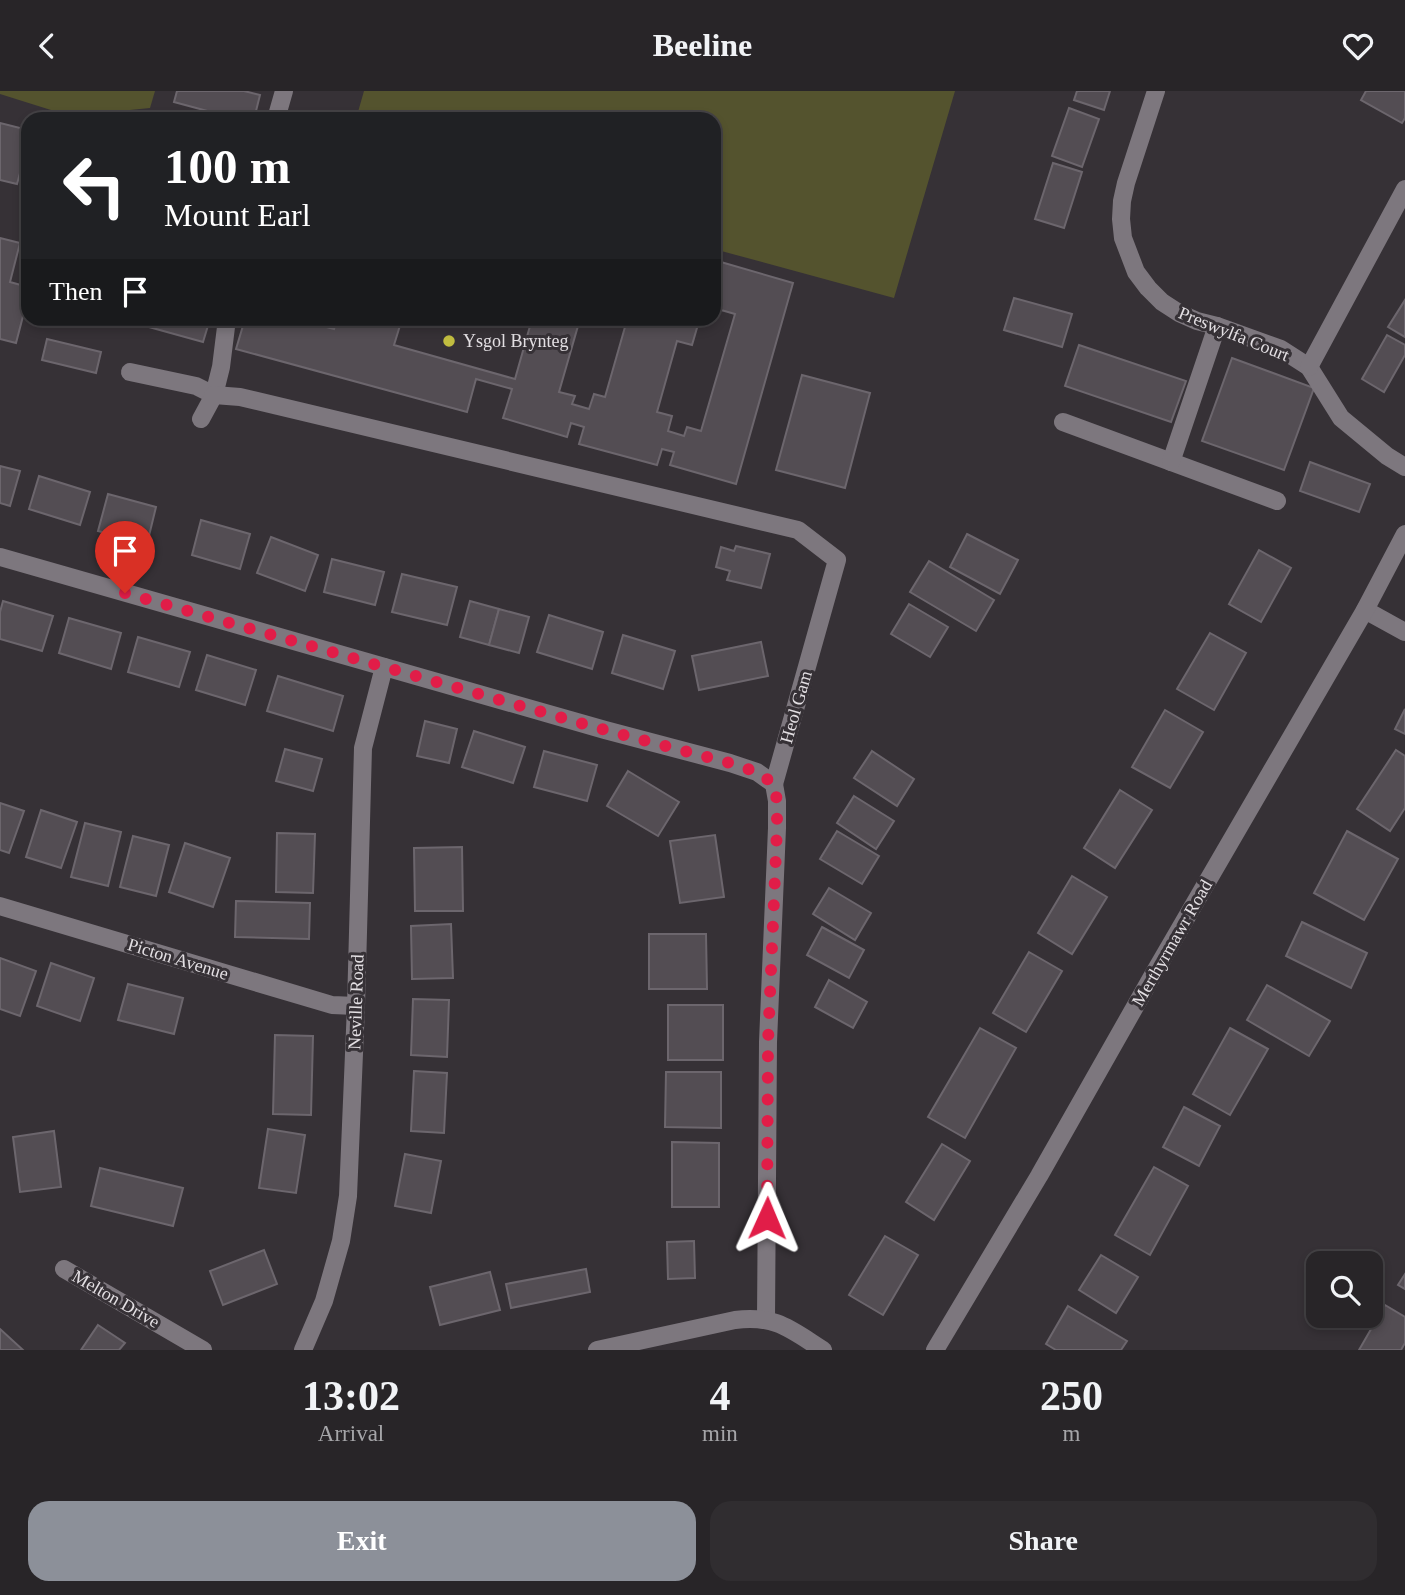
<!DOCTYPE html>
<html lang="en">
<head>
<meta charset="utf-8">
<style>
  body { margin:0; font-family:"Times New Roman",serif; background:#302d30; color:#f1f3f6; height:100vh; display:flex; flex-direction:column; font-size:26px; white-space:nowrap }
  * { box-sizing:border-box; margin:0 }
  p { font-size:23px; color:#a5a5a8 }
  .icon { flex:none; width:38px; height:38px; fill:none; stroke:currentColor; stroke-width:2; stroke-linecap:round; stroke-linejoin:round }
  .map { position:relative; height:1259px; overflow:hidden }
  .drawer { display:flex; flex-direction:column; background:#282528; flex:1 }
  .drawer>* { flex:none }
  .guide { position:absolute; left:21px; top:21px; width:700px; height:214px; border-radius:21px; box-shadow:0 4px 10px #0003,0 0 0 2px #444245; background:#202124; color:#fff; overflow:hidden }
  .tools { position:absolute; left:1306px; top:1160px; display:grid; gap:14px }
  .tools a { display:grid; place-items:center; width:77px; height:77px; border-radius:14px; background:#282528; box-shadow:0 4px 10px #0003,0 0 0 2px #444245; font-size:35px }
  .pin { position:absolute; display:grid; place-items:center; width:60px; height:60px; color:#fff; margin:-72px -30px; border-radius:50% 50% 50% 0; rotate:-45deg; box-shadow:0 0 7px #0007 }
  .pin .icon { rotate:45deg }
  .me { position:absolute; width:77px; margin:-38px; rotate:1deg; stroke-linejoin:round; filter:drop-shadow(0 0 5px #0008) }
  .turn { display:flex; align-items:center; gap:24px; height:147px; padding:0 28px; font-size:32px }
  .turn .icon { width:91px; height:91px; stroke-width:2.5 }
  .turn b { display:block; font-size:49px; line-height:60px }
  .then { display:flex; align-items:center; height:66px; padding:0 28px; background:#0003; gap:14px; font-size:26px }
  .eta { display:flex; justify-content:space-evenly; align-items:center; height:119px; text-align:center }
  .eta b { font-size:42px; font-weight:700; line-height:49px }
  .primary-button { display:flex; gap:14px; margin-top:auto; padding:14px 28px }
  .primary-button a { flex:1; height:80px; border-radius:21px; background:#8c9099; color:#fff; font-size:28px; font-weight:700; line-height:80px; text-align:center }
  .primary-button a+a { background:#302d30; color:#f1f3f6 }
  header { display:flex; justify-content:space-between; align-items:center; height:91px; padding:0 28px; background:#282528; font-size:32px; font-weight:700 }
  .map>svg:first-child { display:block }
  .green { fill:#54532e }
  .building { fill:#534d53; stroke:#6c666d; stroke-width:2 }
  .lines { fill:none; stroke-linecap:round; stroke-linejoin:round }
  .lane { stroke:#7d777e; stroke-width:18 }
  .street { stroke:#7d777e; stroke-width:18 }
  .route { stroke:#e11d48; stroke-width:12; stroke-dasharray:0 21.6 }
  .poi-dot { fill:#c1bd40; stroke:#363136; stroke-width:2.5 }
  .labels { text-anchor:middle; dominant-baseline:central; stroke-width:6; stroke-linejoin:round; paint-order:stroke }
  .street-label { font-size:18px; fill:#e3dfe3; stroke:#363136 }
  .poi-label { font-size:18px; fill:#e3dfe3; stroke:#363136; text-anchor:start }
</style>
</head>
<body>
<header><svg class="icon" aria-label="back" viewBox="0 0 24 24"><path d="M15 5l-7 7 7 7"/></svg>Beeline<svg class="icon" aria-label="heart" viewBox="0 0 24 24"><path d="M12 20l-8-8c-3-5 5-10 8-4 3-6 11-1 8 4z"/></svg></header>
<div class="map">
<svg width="1405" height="1259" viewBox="0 0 1405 1259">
  <rect width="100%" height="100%" fill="#363136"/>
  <g class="green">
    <path d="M0,0H155L150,17L70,25L0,3Z"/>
    <path d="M364,0H955L894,207L714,158V28H356Z"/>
  </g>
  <g class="building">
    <path d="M177,0H244L260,4L254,28H237L174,11Z"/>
    <path d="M1077,0H1110L1104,19L1074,9Z"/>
    <path d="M1366,0H1405V27L1402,32L1361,9Z"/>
    <path d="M1069,17L1099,28L1082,76L1052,65Z"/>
    <path d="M0,32L28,39V53L17,93L0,89Z"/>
    <path d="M1053,72L1082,81L1064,137L1035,128Z"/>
    <path d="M0,147L20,152L10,191L28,196V206L16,252L0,248Z"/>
    <path d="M714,169L793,192L736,393L670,374L674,361L662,358L657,374L579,353L584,336L571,332L567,346L503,327L512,298L476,288L467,321L236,258L245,228H296L334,238L337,228H402L394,254L515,288L532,228H580L559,301L575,305L572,313L589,318L594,303L605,306L625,236L610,232L611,228H689L699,230L692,254L677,250L657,321L672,325L668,340L684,345L687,336L701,340L735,223L714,217Z"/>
    <path d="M1014,207L1072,223L1062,256L1004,239Z"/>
    <path d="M1405,209V246L1388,236Z"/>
    <path d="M120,228H210L203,251Z"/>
    <path d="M1387,244L1405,254V264L1384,301L1362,288Z"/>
    <path d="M47,248L101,261L96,282L42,269Z"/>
    <path d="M1079,254L1186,290L1171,331L1065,295Z"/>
    <path d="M1232,267L1314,297L1284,379L1202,350Z"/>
    <path d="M802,284L870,302L845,397L776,379Z"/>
    <path d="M1310,371L1370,393L1359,421L1300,400Z"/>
    <path d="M0,375L20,380L10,415L0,412Z"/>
    <path d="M39,385L90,401L80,434L29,418Z"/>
    <path d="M108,403L156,416L147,453L98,440Z"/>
    <path d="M201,429L250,443L240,478L192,464Z"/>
    <path d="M967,443L1018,469L1000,503L950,476Z"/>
    <path d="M271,446L318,464L305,500L257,482Z"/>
    <path d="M736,455L770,463L761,497L727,489L730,480L716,476L721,456L734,460Z"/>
    <path d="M1259,459L1291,477L1261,531L1229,513Z"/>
    <path d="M332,468L384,481L375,514L324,501Z"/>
    <path d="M929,470L994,509L976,540L910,501Z"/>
    <path d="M402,483L457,496L447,534L392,521Z"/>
    <path d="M3,510L53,525L42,560L0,548V521Z"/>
    <path d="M470,510L499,518L489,554L460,546Z"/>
    <path d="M909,513L948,536L930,566L891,543Z"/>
    <path d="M499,518L529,526L519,562L489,554Z"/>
    <path d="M549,524L603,541L592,578L537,561Z"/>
    <path d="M69,527L121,542L111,578L59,562Z"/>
    <path d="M1210,542L1246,562L1214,619L1177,598Z"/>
    <path d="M623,544L675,560L663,598L612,582Z"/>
    <path d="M138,546L190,561L179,596L128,581Z"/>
    <path d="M761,551L768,585L699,599L692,565Z"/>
    <path d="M207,564L256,579L245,614L196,599Z"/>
    <path d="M278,585L343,605L333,640L267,620Z"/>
    <path d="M1405,618V643L1395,638Z"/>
    <path d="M1165,619L1203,641L1170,697L1132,676Z"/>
    <path d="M425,630L457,638L449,672L417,665Z"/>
    <path d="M474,640L525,656L513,692L462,676Z"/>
    <path d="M285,658L322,668L313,700L276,690Z"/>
    <path d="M1396,659L1405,665V717L1390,740L1357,718Z"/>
    <path d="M544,660L597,674L587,710L534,696Z"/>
    <path d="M872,660L914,688L897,715L854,687Z"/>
    <path d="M628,680L679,711L658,745L607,715Z"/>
    <path d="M1120,699L1152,719L1115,777L1084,757Z"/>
    <path d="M854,705L894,730L876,758L837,732Z"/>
    <path d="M0,712L24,720L9,762L0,759Z"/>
    <path d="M41,719L77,731L61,777L26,766Z"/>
    <path d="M85,732L121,741L108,795L71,786Z"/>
    <path d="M837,740L879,765L862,793L820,768Z"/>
    <path d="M1347,740L1398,768L1364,829L1314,802Z"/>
    <path d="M277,742L315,743L313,802L276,801Z"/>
    <path d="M715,744L724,806L680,812L670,750Z"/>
    <path d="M133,745L169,754L156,805L120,796Z"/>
    <path d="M185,752L230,767L213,816L169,801Z"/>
    <path d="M462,756L463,820H415L414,757Z"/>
    <path d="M1072,785L1107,806L1072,863L1038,842Z"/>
    <path d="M829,797L871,822L855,849L813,823Z"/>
    <path d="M236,810L310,812L309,848L235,846Z"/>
    <path d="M1302,831L1367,862L1351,897L1286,865Z"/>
    <path d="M451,833L453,887L412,888L411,835Z"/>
    <path d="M822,836L864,859L849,887L807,864Z"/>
    <path d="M649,843H706L707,898H649Z"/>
    <path d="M1029,861L1062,880L1026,941L993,922Z"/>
    <path d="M0,867L36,880L20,925L0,918Z"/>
    <path d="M51,872L94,887L80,930L37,915Z"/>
    <path d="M829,889L867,911L853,937L815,916Z"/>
    <path d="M128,893L183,907L174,943L118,929Z"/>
    <path d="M1267,894L1330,930L1309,965L1247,929Z"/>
    <path d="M413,908L449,909L447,966L411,964Z"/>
    <rect x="668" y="914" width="55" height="55"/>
    <path d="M980,937L1016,957L965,1047L928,1026Z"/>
    <path d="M1230,937L1268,958L1230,1024L1193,1003Z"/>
    <path d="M275,944L313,945L311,1024L273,1023Z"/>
    <path d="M414,980L447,982L444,1042L411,1040Z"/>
    <path d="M666,981H721V1037L665,1036Z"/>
    <path d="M1184,1016L1220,1035L1199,1075L1163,1056Z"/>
    <path d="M268,1038L305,1044L296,1102L259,1097Z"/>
    <path d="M54,1040L61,1096L20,1101L13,1046Z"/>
    <path d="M672,1051L719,1052V1116H672Z"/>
    <path d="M942,1053L970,1070L934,1129L906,1111Z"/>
    <path d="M405,1063L441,1070L431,1122L395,1115Z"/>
    <path d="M1154,1076L1188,1095L1150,1164L1115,1144Z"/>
    <path d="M100,1077L183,1097L173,1135L91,1115Z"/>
    <path d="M885,1145L918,1164L883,1224L849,1204Z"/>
    <path d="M694,1150L695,1187L668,1188L667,1151Z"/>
    <path d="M264,1159L277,1193L223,1214L210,1180Z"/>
    <path d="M1101,1164L1138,1186L1116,1222L1079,1199Z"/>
    <path d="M586,1178L590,1201L511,1217L506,1193Z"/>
    <path d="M490,1181L500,1219L440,1234L430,1196Z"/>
    <path d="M1405,1183V1198L1398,1194Z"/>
    <path d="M1385,1214L1405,1226V1252L1401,1259H1359Z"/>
    <path d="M1068,1215L1127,1250L1121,1259H1056L1046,1253Z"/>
    <path d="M98,1234L125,1252L119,1259H81Z"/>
    <path d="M0,1238L23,1259H0Z"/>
  </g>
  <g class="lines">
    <g class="lane">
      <path d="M276,28L284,0"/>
      <path d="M130,281L196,295L214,304L221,276L227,228"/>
      <path d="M201,328L214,304L240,306L798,439L837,469L774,693"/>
    </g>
    <g class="street">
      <path d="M1156,0L1126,92L1122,110L1121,128L1123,147L1136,181L1148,197L1162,211L1179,222L1197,230L1217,235L1281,258L1309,276L1341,327L1387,365L1405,376"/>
      <path d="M1309,276L1405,98"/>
      <path d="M1063,331L1277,410"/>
      <path d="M1171,371L1217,235"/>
      <path d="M0,466L605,639L730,672L757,681L774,693L777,710V737L768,951L766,1228"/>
      <path d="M1365,519L1405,541"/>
      <path d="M0,815L332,914L356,915"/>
      <path d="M64,1178L203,1259"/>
      <path d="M303,1259L324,1210L341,1150L348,1105L356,915L363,657L384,576"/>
      <path d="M597,1259L735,1229C776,1224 790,1238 823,1259"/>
      <path d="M935,1259L1039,1085L1153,884L1365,519L1405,443"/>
    </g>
  </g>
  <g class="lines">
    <path class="route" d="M125,502L605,639L730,672L757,681L774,693L777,710V737L768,951L767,1127"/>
  </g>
  <circle class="poi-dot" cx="449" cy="250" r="7"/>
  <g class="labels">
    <g class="street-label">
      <text transform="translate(1234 243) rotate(22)">Preswylfa Court</text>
      <text transform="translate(796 616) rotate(-74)">Heol Gam</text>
      <text transform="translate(1172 852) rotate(-60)">Merthyrmawr Road</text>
      <text transform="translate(178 868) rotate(17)">Picton Avenue</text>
      <text transform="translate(356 911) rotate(-88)">Neville Road</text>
      <text transform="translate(116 1208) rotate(30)">Melton Drive</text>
    </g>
    <g class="poi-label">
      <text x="463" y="250">Ysgol Brynteg</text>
    </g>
  </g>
</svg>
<div class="tools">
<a><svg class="icon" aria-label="search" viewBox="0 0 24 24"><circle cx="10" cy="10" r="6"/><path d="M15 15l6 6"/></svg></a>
</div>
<div class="pin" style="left:125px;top:502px;background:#d93025"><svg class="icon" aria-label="arrive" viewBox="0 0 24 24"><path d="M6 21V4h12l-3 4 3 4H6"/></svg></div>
<svg class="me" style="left:767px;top:1127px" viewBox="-20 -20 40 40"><path d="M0-17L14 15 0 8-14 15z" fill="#e11d48" stroke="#fff" stroke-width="4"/></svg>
<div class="guide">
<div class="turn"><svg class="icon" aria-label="left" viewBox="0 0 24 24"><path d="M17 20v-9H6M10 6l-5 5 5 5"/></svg><div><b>100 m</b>Mount Earl</div></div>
<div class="then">Then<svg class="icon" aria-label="arrive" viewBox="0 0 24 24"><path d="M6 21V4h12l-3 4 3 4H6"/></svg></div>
</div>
</div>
<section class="drawer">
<div class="eta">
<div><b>13:02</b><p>Arrival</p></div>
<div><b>4</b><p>min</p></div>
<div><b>250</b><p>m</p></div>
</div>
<div class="primary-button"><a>Exit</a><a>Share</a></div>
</section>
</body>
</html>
